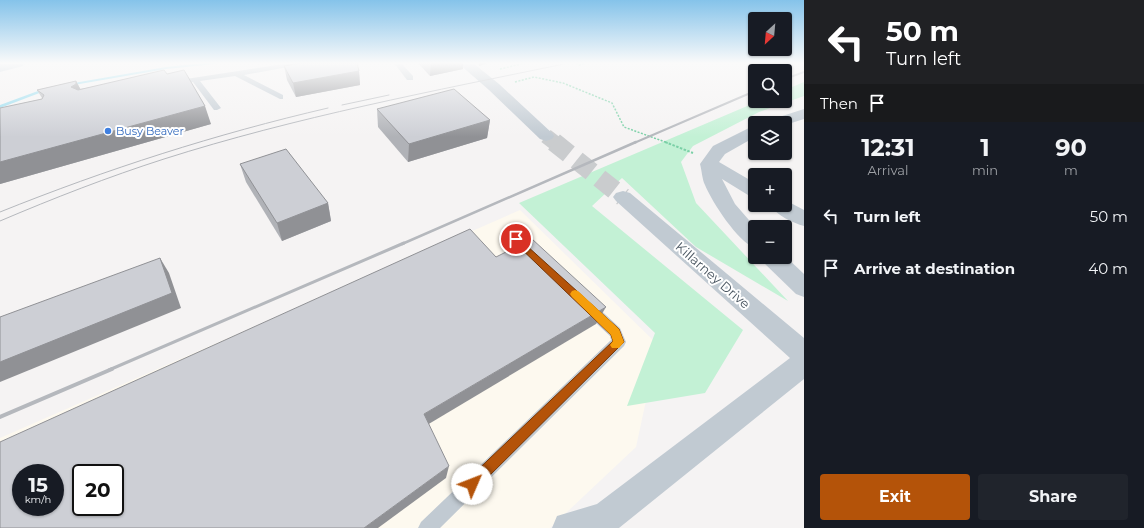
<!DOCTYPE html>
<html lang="en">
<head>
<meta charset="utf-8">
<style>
  body { margin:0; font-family:Montserrat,sans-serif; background:#20242c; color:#f1f3f6; height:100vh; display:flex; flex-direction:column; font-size:15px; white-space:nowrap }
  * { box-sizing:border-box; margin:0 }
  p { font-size:13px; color:#9ea1a6 }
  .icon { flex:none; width:22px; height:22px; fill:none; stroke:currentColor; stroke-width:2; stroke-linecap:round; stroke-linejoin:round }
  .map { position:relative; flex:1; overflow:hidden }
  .side { display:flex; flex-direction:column; background:#171b24; width:340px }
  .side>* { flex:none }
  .top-card { background:#202124; color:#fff; overflow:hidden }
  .needle { width:26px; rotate:206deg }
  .buttons { position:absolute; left:748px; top:12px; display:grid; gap:8px }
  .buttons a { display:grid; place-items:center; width:44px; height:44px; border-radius:4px; background:#171b24; box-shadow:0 1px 3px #0004; font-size:20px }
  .speed { position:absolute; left:12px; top:464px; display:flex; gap:8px; font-size:20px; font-weight:700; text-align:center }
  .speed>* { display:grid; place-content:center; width:52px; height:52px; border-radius:50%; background:#171b24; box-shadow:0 1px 3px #0004; line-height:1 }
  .speed small { font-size:10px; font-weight:400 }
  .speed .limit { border:2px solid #111; border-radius:6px; background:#fff; color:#111 }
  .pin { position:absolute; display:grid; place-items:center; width:34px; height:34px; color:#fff; margin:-17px; border:2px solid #fff; border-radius:50%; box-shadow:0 1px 4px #0007 }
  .me { position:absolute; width:44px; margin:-22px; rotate:46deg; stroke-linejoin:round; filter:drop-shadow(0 0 3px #0008) }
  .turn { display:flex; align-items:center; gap:14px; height:84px; padding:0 16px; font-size:18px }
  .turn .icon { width:52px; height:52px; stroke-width:2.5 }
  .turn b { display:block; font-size:28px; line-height:34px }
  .then { display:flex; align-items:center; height:38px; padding:0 16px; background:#0003; gap:8px; font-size:15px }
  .eta { display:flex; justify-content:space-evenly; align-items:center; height:68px; text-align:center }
  .eta b { font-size:24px; font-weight:700; line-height:28px }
  .primary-button { display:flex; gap:8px; margin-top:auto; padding:8px 16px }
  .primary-button a { flex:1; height:46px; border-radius:4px; background:#b45309; color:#fff; font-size:16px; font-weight:700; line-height:46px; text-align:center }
  .primary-button a+a { background:#20242c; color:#f1f3f6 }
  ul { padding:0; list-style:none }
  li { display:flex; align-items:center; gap:12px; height:52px; padding:0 16px }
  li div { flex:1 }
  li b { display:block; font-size:15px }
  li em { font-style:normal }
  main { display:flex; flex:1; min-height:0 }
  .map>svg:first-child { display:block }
  .commercial { fill:#fdf9ef; fill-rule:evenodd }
  .green { fill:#c3f1d5 }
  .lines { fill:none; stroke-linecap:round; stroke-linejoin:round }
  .stream { fill:#90daee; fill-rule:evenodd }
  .street-tunnel-far1 { stroke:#caccce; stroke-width:15; stroke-dasharray:15 8; stroke-linecap:butt }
  .street-tunnel { stroke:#caccce; stroke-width:19; stroke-dasharray:19 10; stroke-linecap:butt }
  .path-far1 { stroke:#7ad0a6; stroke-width:1.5; stroke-dasharray:2 1.5; stroke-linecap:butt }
  .path { stroke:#7ad0a6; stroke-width:2; stroke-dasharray:2.5 1.5; stroke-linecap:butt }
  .lane { fill:#c1cad2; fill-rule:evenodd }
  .street { fill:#c1cad2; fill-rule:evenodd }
  .primary { fill:#b3c2d1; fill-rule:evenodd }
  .tram { stroke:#b5b8bd; stroke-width:1 }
  .rail-far3 { stroke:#b5b8bd; stroke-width:2 }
  .rail-far2 { stroke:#b5b8bd; stroke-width:2.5 }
  .rail-far1 { stroke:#b5b8bd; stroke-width:3 }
  .rail { stroke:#b5b8bd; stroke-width:4 }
  .wall { fill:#b0b2b7 }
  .shaded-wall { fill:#909195 }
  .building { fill:#cdcfd5; stroke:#909195; fill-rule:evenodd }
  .route { fill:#b45309; stroke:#753606 }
  .slow { fill:#f59e0b }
  .shop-dot { fill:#3f7fe0; stroke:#fff; stroke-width:1.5 }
  .labels { text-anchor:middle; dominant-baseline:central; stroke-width:4; stroke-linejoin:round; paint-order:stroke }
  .far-shop-label { font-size:11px; fill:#366cbe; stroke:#fff; text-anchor:start }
  .street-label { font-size:13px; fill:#4a5661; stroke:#fff }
</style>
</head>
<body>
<main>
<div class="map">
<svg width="804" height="528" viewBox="0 0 804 528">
  <rect width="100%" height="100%" fill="#f5f3f3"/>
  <path class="commercial" d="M520,210L658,345L636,447L550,528H0V438ZM21,473H55V507H21ZM81,473H115V507H81Z"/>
  <path class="green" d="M804,82V96L759,112L693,146L681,162L696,203L788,301L696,247L622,178L592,206L743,330L705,393L627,406L655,333L519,203L759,101H785V90Z"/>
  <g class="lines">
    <g class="stream">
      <path d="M204,63H224L166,69L68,86L66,85L68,84L166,67Z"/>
      <path d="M46,88L50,89L0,108V105Z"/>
    </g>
    <path class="street-tunnel-far1" d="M546,136L555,143"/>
    <path class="street-tunnel" d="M554,142L623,197"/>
    <g class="path-far1">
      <path d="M576,63L579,65L586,63"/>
      <path d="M500,69L525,63"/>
      <path d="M515,82L534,77L563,83L612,103L624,127L668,143"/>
    </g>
    <path class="path" d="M665,142L693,153"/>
    <g class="lane">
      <path d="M290,63H310L244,75L283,95V99H280L235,76L200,81L221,108L217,110H214L193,82L173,85L169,83L173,81Z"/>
      <path d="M394,63H401L413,76V80H407Z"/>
      <path d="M516,235L520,236L537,251L539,254L537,257H529L512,242L510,239Z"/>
      <path d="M588,302L593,303L620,328L626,342L624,346L440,528H418L421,522L611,340L610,336L583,311L581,307L583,303Z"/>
    </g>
    <g class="street">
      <path d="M458,63H473L499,84L552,133L554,136L552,139L546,141L540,139L489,90Z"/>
      <path d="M804,109V119L785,125V123H768L770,120Z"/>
      <path d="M755,125V137L725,154L719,162L755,183V197L748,195L722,179L735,204L755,227V248C738,242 712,202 705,185C702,179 702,171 700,164L713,146Z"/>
      <path d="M623,191L630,193L804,338V379L619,528H552L557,516L597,504L790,358L616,201L613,197L616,193Z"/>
      <path d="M785,200L804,210V226C793,223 776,215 770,205H785Z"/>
      <path d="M785,256L804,274V297L796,294L764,263L761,257Z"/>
    </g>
    <path class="primary" d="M24,63L23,66L0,72V64Z"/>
    <g class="tram">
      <path d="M342,105L389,95"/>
      <path d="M0,212C107,169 216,134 328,108"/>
      <path d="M0,221C54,198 108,177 164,159C296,117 433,91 569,63"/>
    </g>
    <g class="rail-far3">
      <path d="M785,79L804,72"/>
      <path d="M634,143L755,91"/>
    </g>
    <path class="rail-far2" d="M402,244L636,142"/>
    <path class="rail-far1" d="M109,370L404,243"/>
    <path class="rail" d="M0,417L112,369"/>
  </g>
  <g class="wall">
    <path d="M418,63H463V69L430,76Z"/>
    <path d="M284,66L359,71L360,85L296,97L287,80Z"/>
    <path d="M167,74L211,124L0,184V108L42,99V98L37,90L76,81L80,89Z"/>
    <path d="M377,109L490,120L487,138L408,162L378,127Z"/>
    <path d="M240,164L328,203L331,221L282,241L246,182Z"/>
  </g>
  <g class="shaded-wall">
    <path d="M431,63H463V69L430,76Z"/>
    <path d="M479,63H489L479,66Z"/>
    <path d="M359,71L360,85L296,97L293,83Z"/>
    <path d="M76,81L86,99L71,87Z"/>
    <path d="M205,106L211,124L0,184V162Z"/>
    <path d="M490,120L487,138L408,162L409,144Z"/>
    <path d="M328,203L331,221L282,241L277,223Z"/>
    <path d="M160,258L169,273L181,308L0,382V362Z"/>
    <path d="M606,307L596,324L422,428L424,414Z"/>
    <path d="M449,466L446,478L378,528H364Z"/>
  </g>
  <g class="building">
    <path d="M301,63H357L359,71L293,83L284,66Z"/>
    <path d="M164,70L167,74L184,70L205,106L0,162V108L42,99L44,95L37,90L76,81V84L71,87L78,90Z"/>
    <path d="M454,89L490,120L409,144L377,109Z"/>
    <path d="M286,149L328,203L277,223L240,164Z"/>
    <path d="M470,229L496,257L532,239L606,307L424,414L449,466L364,528H0V442ZM21,473H55V507H21ZM81,473H115V507H81Z"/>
    <path d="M160,258L172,293L0,362V317Z"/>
  </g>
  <linearGradient id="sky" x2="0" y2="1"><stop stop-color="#85c3ea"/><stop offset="0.46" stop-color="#fafafa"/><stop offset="1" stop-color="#fafafa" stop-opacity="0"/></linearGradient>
  <rect width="804" height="137" fill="url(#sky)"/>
  <path class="route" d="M516,236L619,329L624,342L476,489L472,491L467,489L465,484L467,480L613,341L611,335L513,241L512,239Z"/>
  <path class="slow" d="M575,290L578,291L619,329L624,342L619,348H612L610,345L613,341L611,335L572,297L570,294L572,291Z"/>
  <circle class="shop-dot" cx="108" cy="131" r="4"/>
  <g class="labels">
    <g class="far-shop-label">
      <text x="116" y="131">Busy Beaver</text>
    </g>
    <g class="street-label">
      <text transform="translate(713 275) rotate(41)">Killarney Drive</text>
    </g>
  </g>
</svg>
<div class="buttons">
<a><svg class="needle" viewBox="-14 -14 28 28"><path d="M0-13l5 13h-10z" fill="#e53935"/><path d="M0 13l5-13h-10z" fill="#9ea1a6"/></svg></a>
<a><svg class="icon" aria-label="search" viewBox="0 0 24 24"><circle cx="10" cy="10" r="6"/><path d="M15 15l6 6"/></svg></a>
<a><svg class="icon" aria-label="layers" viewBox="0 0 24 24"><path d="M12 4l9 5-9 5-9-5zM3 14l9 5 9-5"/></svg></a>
<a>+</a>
<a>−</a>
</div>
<div class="speed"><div>15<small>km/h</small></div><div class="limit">20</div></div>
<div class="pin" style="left:516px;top:239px;background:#d93025"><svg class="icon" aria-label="arrive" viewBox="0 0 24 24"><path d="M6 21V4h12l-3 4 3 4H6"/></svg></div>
<svg class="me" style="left:472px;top:484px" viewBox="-20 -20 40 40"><circle r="19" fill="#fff"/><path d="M0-13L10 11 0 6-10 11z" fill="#b45309"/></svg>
</div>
<section class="side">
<div class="top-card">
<div class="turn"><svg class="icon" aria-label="left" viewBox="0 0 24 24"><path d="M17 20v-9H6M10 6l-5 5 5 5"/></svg><div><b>50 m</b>Turn left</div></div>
<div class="then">Then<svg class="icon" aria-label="arrive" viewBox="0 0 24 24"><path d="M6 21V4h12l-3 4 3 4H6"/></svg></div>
</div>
<div class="eta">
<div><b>12:31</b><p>Arrival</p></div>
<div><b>1</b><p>min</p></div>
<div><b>90</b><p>m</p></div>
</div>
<ul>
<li><svg class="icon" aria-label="left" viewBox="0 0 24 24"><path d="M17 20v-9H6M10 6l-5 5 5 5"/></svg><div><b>Turn left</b></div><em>50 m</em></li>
<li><svg class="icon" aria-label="arrive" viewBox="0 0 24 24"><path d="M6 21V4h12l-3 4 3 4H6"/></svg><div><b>Arrive at destination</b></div><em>40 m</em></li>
</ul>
<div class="primary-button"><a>Exit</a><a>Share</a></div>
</section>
</main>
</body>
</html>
